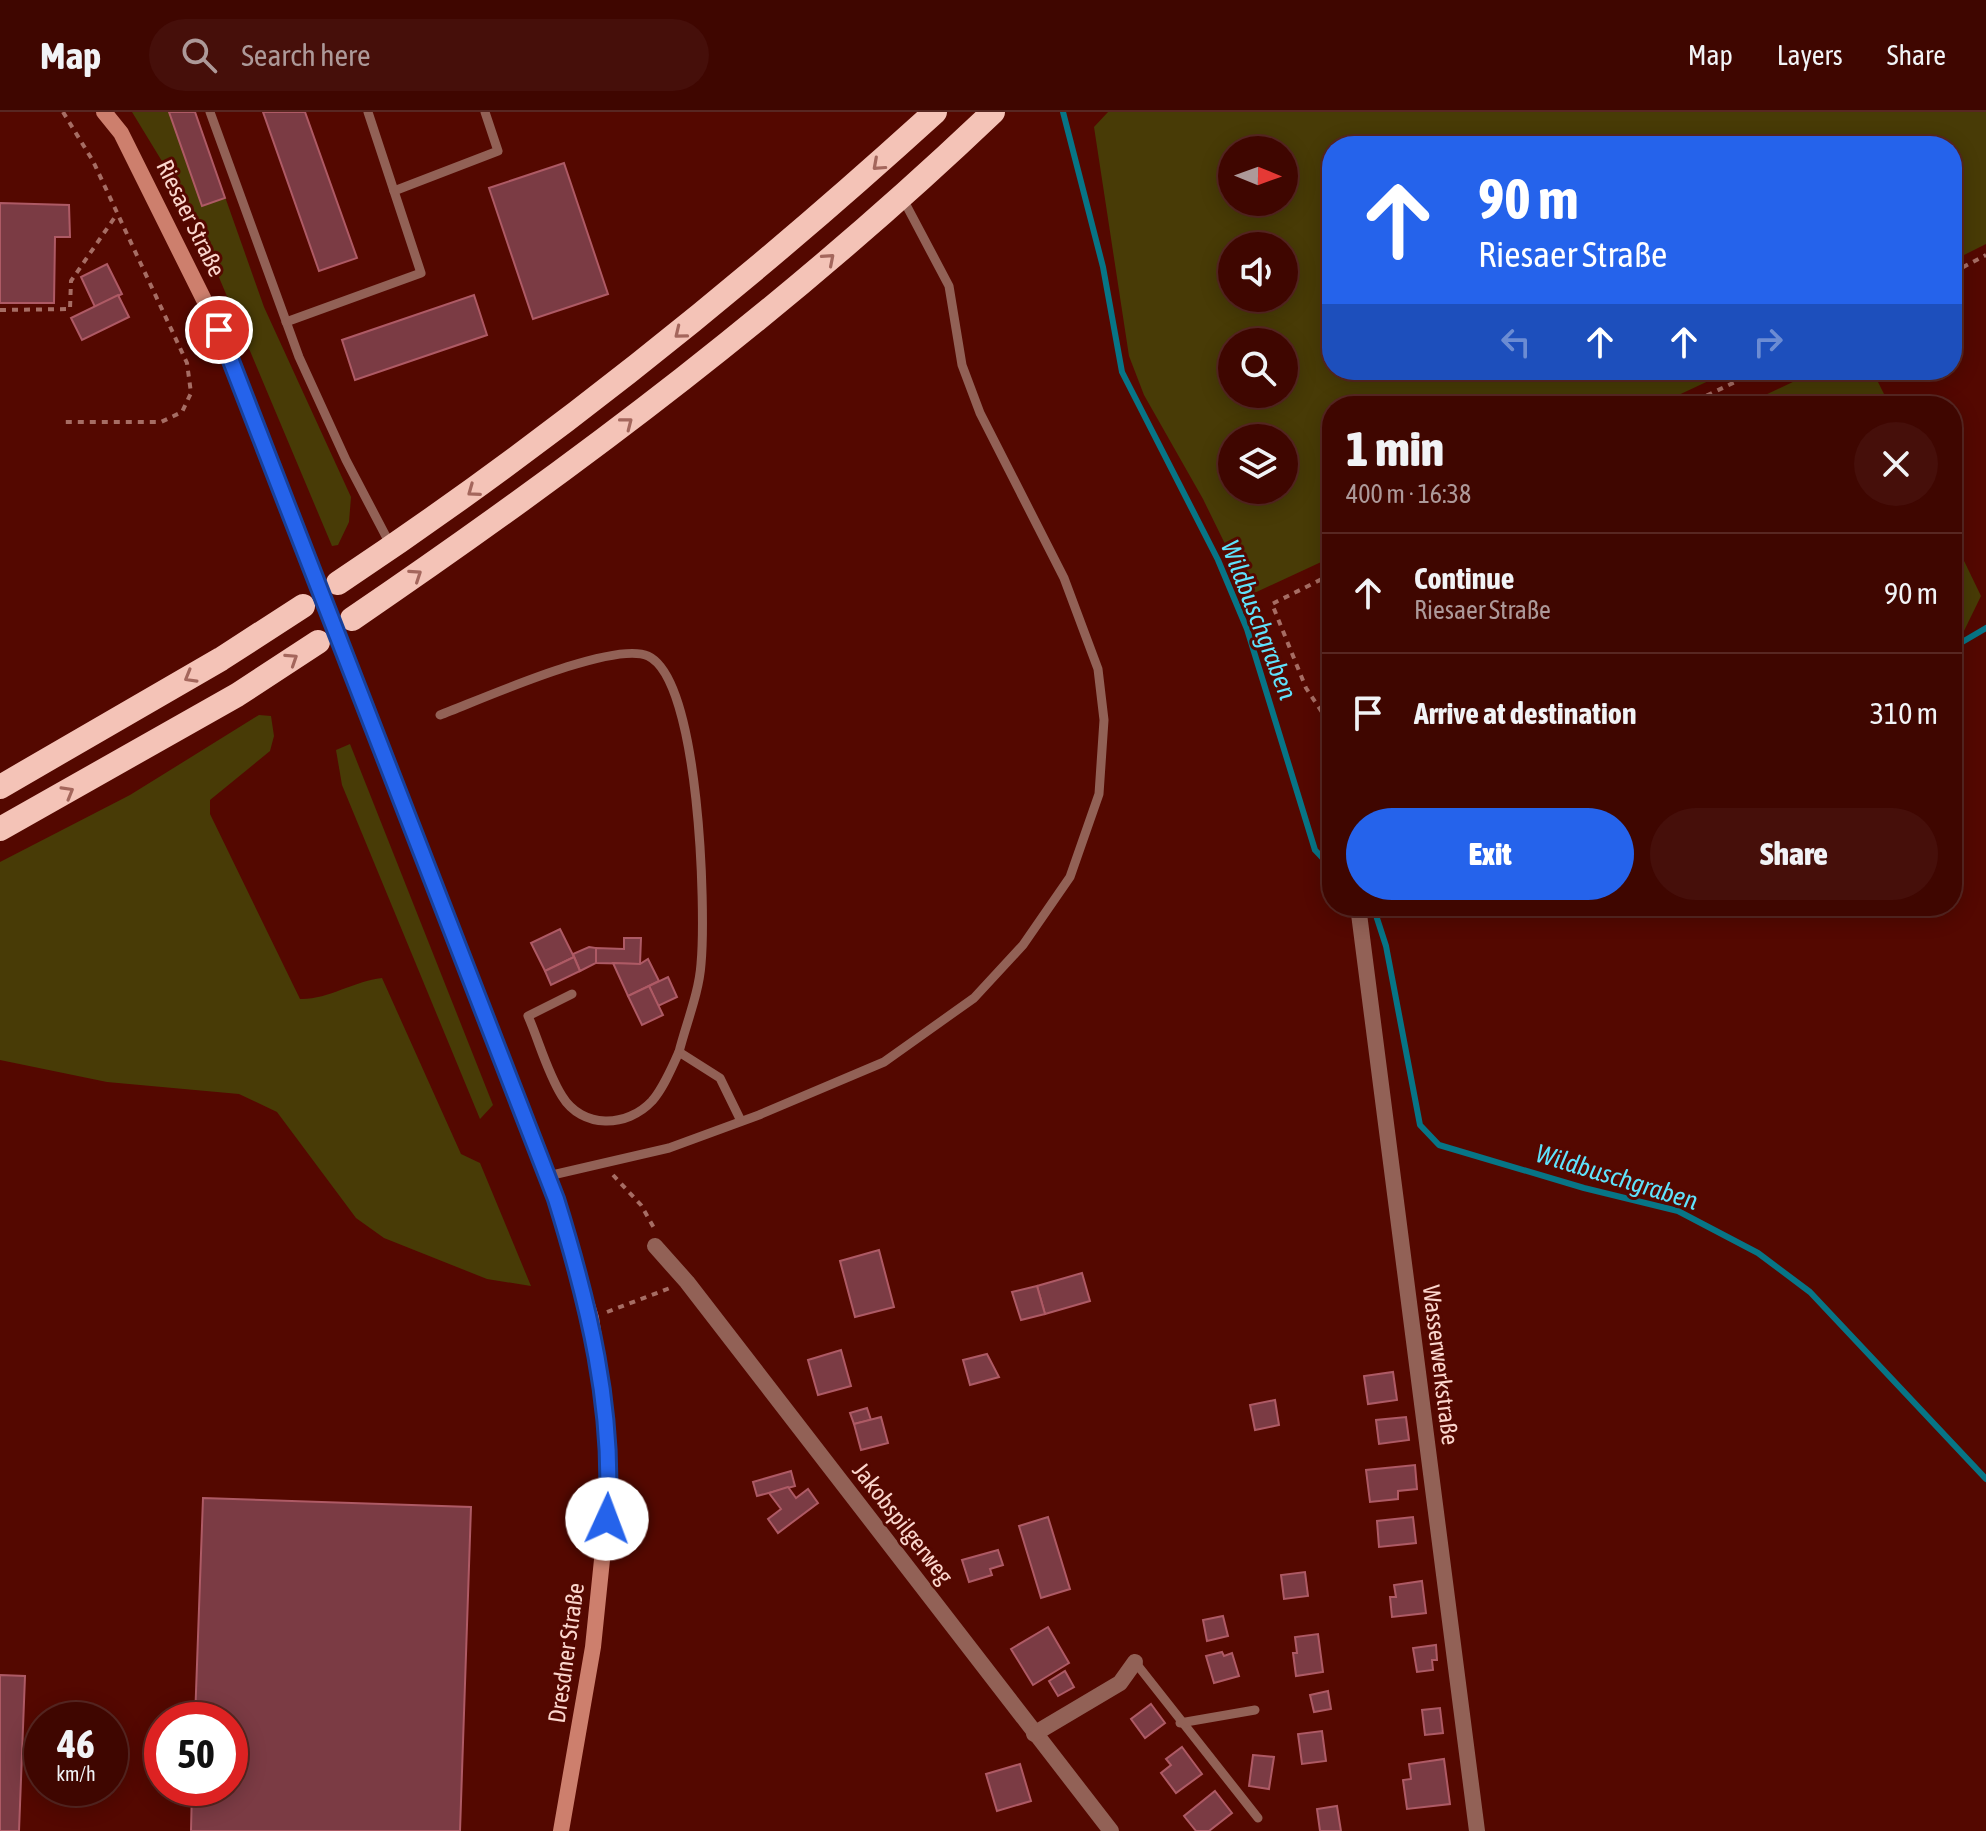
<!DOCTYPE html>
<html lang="en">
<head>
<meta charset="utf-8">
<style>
  body { margin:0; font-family:"Asap Condensed",sans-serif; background:#460f0a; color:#f1f3f6; height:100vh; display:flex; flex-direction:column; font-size:30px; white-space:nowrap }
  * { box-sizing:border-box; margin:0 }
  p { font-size:26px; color:#ad9999 }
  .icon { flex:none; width:44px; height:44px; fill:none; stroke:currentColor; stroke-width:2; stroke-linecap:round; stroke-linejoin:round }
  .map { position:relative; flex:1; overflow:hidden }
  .drawer { position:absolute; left:1322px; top:284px; width:640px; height:520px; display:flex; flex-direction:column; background:#3f0600; border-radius:32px; box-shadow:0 4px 20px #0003,0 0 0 2px #582722 }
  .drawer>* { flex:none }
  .banner { position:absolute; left:1322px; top:24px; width:640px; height:244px; border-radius:32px; box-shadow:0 4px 20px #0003,0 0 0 2px #582722; background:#2563eb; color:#fff; overflow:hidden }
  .needle { width:52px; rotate:91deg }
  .buttons { position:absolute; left:1218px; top:24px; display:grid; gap:16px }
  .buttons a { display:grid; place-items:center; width:80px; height:80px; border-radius:50%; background:#3f0600; box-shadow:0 4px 20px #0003,0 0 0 2px #582722; font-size:40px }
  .speed { position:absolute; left:24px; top:1590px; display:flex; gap:16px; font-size:40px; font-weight:700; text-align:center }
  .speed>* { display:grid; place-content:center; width:104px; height:104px; border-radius:50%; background:#3f0600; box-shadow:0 4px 20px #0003,0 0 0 2px #582722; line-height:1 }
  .speed small { font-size:20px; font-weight:400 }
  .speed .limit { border:12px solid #d22; background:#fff; color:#111 }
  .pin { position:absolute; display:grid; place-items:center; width:68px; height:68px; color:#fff; margin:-34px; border:4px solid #fff; border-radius:50%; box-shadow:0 2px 8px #0007 }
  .me { position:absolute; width:88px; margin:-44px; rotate:2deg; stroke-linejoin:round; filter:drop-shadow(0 0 6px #0008) }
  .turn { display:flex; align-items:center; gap:28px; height:168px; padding:0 24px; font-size:36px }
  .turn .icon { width:104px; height:104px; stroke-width:2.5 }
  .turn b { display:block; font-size:56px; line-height:68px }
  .lanes { display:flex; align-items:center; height:76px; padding:0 24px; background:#0003; justify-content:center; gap:40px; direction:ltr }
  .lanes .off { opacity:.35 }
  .round { display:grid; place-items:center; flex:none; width:84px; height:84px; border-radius:42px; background:#460f0a }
  .overview { display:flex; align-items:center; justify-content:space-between; height:136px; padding:0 24px }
  h1 { font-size:48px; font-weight:800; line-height:60px }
  .cta { display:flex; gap:16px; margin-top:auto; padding:16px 24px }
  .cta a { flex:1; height:92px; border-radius:48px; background:#2563eb; color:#fff; font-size:32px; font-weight:800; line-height:92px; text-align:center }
  .cta a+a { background:#460f0a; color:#f1f3f6 }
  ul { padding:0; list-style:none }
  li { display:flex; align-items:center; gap:24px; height:120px; padding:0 24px; border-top:2px solid #582722 }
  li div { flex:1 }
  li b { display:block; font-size:30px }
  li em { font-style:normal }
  header { display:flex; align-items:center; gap:48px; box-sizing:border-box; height:112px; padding:0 40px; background:#3f0600; border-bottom:2px solid #582722 }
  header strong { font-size:38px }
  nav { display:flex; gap:44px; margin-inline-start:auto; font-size:28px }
  .search { width:560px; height:72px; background:#460f0a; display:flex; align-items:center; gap:20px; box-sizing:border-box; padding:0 28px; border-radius:44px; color:#ad9999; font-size:30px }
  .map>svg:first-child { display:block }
  .green { fill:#483b06; fill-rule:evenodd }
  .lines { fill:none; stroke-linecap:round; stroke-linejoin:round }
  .stream { stroke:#077586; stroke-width:6 }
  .building { fill:#7b3b44; stroke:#ae5a65; stroke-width:2 }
  .path { stroke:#a66d64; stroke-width:4; stroke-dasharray:6 6; stroke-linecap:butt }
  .service { stroke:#926156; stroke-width:9 }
  .minor { stroke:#926156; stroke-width:16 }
  .secondary { stroke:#cd7f6d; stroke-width:16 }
  .motorway { stroke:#f4c3b7; stroke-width:24 }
  .secondary-bridge { stroke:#cd7f6d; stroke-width:16 }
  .oneway { stroke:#a4665c }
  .route-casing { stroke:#184099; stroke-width:20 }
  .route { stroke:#2563eb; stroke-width:14 }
  .labels { text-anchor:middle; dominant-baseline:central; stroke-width:6; stroke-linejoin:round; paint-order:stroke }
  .street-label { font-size:24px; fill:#fbd6cd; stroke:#540800 }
  .water-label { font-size:26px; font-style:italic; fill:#5fe2fc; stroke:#540800 }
</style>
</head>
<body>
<header>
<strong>Map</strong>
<div class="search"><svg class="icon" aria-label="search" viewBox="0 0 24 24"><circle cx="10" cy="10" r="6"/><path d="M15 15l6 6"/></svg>Search here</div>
<nav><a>Map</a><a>Layers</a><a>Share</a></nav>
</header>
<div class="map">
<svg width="1986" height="1719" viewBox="0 0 1986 1719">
  <rect width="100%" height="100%" fill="#540800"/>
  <g class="green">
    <path d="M132,0H195L264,195L351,385L349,410L338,433L332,434L218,163L171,64Z"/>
    <path d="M1108,0H1986V132L1952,149V34H1332V258H1732L1655,294H1332V445L1250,483L1203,387L1144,283L1129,244L1094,15ZM1284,38V90H1232V38ZM1284,134V186H1232V134ZM1284,230V282H1232V230ZM1284,326V378H1232V326Z"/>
    <path d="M1818,258H1872L1890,294H1742Z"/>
    <path d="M1952,424L1981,484L1962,523L1952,528Z"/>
    <path d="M259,603L271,604L274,624L270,639L210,688V702L300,887C327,888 354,869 382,866L461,1042L480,1051L531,1174L487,1167L384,1126L356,1106L277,1000L239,982L107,970L0,948V750L130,683Z"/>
    <path d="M350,632L493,993L480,1007L342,673L336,638Z"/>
  </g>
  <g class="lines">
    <g class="stream">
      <path d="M1063,0L1103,155L1122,260L1218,448L1247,517L1315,738L1332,756"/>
      <path d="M1952,536L1986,516"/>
      <path d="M1373,794L1386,834L1420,1013L1439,1033L1584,1076L1678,1099L1758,1141L1810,1180L1986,1367"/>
      <path d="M1397,794H1398"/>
    </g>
  </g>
  <g class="building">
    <path d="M169,0H195L225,86L202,94Z"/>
    <path d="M263,0H305L357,146L319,159Z"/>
    <path d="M564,51L608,182L533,207L489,76Z"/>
    <path d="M0,91L69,93L70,125H55L54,191H0Z"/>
    <path d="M107,152L122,182L95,195L81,165Z"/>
    <path d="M118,183L129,205L82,228L71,206Z"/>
    <path d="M474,183L487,223L355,268L342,228Z"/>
    <path d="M560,817L574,845L545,859L531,831Z"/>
    <path d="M624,826H641L640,852L596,851V836L624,837Z"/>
    <path d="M589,835L596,836V851L580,859L573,842Z"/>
    <path d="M574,845L580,859L551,873L545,859Z"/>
    <path d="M648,847L659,869L628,884L613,851L640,852Z"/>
    <path d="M668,865L677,885L658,894L649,874Z"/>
    <path d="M649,874L663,903L642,913L628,884Z"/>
    <path d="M879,1138L894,1195L855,1205L840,1149Z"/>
    <path d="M1082,1161L1090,1189L1045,1202L1037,1174Z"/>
    <path d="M1037,1174L1045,1202L1021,1208L1012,1180Z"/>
    <path d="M841,1238L851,1274L818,1283L808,1248Z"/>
    <path d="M987,1242L999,1265L970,1273L963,1248Z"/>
    <path d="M1393,1260L1397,1288L1368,1292L1364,1264Z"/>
    <path d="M1275,1288L1279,1313L1255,1318L1250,1293Z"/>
    <path d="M867,1296L871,1308L854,1312L850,1301Z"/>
    <path d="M881,1305L888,1331L861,1338L854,1312Z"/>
    <path d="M1406,1305L1409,1328L1379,1332L1376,1308Z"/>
    <path d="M1415,1353L1417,1377L1398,1379V1387L1370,1390L1366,1358Z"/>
    <path d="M791,1359L795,1374L757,1384L753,1370Z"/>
    <path d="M788,1375L796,1386L808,1377L818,1391L778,1421L768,1407L781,1397L769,1381Z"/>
    <path d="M203,1386L471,1395L460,1719H191L192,1676H230V1608H195Z"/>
    <path d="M1048,1405L1070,1477L1041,1486L1019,1414Z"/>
    <path d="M1413,1405L1416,1431L1379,1435L1377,1409Z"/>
    <path d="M998,1438L1003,1453L990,1457L992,1463L969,1470L962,1448Z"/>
    <path d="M1305,1460L1308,1484L1284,1487L1281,1463Z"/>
    <path d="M1422,1469L1426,1501L1392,1505L1390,1485H1396L1394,1473Z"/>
    <path d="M1223,1504L1228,1524L1207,1529L1203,1508Z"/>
    <path d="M1048,1515L1069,1551L1033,1573L1011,1537Z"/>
    <path d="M1318,1522L1323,1560L1296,1564L1293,1541H1297L1295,1525Z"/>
    <path d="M1436,1533L1437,1548H1432L1433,1558L1417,1560L1413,1536Z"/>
    <path d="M1222,1540L1224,1544L1232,1541L1239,1564L1214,1571L1206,1544Z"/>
    <path d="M1065,1559L1074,1575L1058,1584L1049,1569Z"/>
    <path d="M0,1563L25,1564L19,1719H0Z"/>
    <path d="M1328,1579L1331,1597L1314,1600L1310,1583Z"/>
    <path d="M1151,1592L1165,1611L1145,1626L1131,1607Z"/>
    <path d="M1440,1596L1443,1621L1425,1623L1422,1598Z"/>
    <path d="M1322,1619L1326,1649L1302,1652L1298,1622Z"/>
    <path d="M1182,1635L1202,1662L1176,1681L1161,1661L1171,1653L1166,1647Z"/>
    <path d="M1253,1643L1274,1645L1269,1677L1249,1674Z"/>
    <path d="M1444,1647L1450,1692L1407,1697L1403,1668L1411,1667L1409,1652Z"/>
    <path d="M1020,1652L1031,1689L997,1699L986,1662Z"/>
    <path d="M1215,1679L1232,1701L1209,1719H1196L1184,1704Z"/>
    <path d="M1337,1694L1341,1719H1320L1317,1697Z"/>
  </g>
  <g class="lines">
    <g class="path">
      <path d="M63,0L93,49L187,251L191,281L182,300L161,310H63"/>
      <path d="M1952,161L1986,143"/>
      <path d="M0,198L70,197L71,169L117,102"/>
      <path d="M1685,294L1760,258"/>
      <path d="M1332,462L1272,492L1306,576L1332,615"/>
      <path d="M613,1063L641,1093L654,1116"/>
      <path d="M607,1200L670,1176"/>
    </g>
    <g class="service">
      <path d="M210,0L299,245L346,348L390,432"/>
      <path d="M394,79L498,39L485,0"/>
      <path d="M286,210L421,161L368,0"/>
      <path d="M440,603C480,588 613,528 648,544C700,568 706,798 701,852C699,881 686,912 679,940"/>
      <path d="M572,882L528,904C539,929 547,960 562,984C582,1017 627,1016 652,989C664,975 671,957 679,940L720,966L741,1009"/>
      <path d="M548,1064L669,1036L759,1003L884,950L974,886L1023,833L1070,765L1099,682L1104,608L1098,557L1064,466L980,301L962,253L949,174L903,87"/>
      <path d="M1135,1550L1258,1706"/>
      <path d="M1180,1611L1255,1598"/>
    </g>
    <g class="minor">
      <path d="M1358,794L1477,1719"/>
      <path d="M655,1134L687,1170L1111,1719"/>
      <path d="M1034,1622L1120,1571L1135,1550"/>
    </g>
    <g class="secondary">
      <path d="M104,0L121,21L219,218L304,434"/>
      <path d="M356,569L548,1064L591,1206L605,1298L609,1380L593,1535L561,1719"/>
    </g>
    <g class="motorway">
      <path d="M338,471C550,330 747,171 935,0"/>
      <path d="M352,507C578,353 795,189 993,0"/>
      <path d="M0,675L221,547L303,494"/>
      <path d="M0,717L237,583L318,530"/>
    </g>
    <path class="secondary-bridge" d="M304,434L356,569"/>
  </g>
  <defs><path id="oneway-chevron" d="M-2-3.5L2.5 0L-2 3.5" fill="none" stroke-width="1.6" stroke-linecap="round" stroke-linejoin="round" transform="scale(2)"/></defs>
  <g class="oneway">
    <use href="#oneway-chevron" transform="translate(878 53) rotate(138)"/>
    <use href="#oneway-chevron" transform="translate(829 147) rotate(-41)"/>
    <use href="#oneway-chevron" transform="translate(680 221) rotate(141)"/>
    <use href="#oneway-chevron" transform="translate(627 311) rotate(-38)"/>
    <use href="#oneway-chevron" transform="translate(473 379) rotate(144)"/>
    <use href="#oneway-chevron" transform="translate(416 463) rotate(-34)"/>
    <use href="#oneway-chevron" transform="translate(292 547) rotate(-33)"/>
    <use href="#oneway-chevron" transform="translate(190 565) rotate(150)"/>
    <use href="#oneway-chevron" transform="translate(68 680) rotate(-30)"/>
  </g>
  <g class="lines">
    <g class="route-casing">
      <path id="route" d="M219,218L556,1087C588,1190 615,1298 607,1407"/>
    </g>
    <use href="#route" class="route"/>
  </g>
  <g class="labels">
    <g class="street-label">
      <text transform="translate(191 106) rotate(64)">Riesaer Straße</text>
      <text transform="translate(1441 1253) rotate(83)">Wasserwerkstraße</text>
      <text transform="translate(903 1411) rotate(52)">Jakobspilgerweg</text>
      <text transform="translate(566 1541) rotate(-82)">Dresdner Straße</text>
    </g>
    <g class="water-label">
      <text transform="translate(1259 508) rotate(69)">Wildbuschgraben</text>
      <text transform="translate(1617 1065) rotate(17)">Wildbuschgraben</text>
    </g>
  </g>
</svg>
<div class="buttons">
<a><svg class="needle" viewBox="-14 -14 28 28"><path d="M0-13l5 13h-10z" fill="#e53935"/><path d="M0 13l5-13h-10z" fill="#ad9999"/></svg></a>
<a><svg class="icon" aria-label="sound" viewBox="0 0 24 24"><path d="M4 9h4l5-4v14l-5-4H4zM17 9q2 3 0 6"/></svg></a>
<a><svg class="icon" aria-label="search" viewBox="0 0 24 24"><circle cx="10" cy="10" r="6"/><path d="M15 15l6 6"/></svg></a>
<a><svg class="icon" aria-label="layers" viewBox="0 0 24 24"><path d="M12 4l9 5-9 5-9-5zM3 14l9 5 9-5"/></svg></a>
</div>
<div class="speed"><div>46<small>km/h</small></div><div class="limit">50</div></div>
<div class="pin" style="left:219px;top:218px;background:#d93025"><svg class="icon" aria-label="arrive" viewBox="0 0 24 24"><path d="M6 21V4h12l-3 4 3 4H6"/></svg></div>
<svg class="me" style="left:607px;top:1407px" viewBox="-20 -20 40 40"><circle r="19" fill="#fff"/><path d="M0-13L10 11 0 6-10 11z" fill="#2563eb"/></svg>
<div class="banner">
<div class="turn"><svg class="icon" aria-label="ahead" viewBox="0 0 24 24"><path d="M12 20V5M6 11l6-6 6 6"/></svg><div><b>90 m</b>Riesaer Straße</div></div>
<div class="lanes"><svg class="icon off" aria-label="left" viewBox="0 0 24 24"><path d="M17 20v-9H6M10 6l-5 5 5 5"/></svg><svg class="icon" aria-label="ahead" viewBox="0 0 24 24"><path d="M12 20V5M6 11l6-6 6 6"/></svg><svg class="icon" aria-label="ahead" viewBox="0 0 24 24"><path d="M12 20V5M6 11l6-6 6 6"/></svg><svg class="icon off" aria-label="right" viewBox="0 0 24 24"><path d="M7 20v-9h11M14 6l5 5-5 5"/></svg></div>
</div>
<section class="drawer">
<div class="overview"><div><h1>1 min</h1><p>400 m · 16:38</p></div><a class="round"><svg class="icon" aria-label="close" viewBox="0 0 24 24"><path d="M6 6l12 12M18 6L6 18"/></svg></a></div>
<ul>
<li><svg class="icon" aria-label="ahead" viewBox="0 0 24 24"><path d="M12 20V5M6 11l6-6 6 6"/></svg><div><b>Continue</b><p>Riesaer Straße</p></div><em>90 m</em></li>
<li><svg class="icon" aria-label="arrive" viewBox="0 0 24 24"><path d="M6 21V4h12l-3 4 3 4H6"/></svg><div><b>Arrive at destination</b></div><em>310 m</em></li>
</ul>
<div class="cta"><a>Exit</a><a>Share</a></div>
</section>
</div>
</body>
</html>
